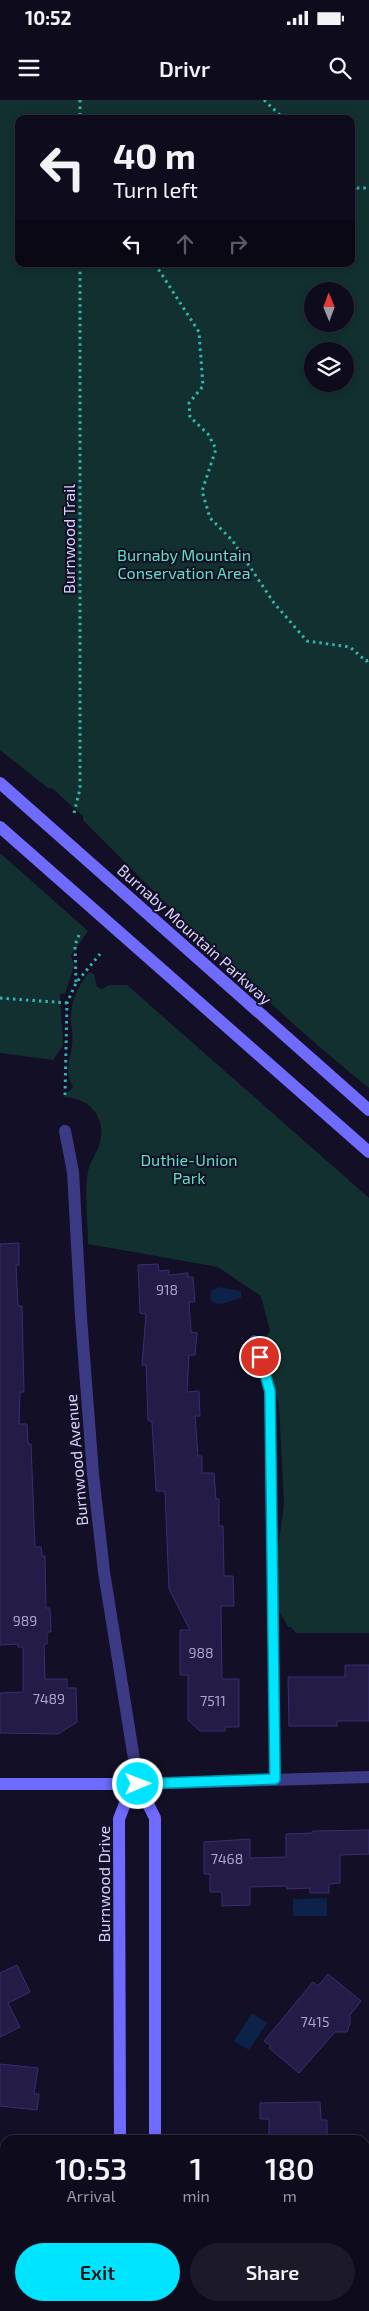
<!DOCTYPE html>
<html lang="en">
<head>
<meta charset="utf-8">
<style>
  body { margin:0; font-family:"Exo 2",sans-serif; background:#1c1929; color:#f1f3f6; height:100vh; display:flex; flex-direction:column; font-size:19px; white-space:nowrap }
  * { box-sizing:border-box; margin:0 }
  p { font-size:16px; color:#9b9ba3 }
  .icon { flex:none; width:28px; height:28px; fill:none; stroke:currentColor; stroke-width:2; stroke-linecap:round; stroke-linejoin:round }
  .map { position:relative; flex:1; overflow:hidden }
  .details { position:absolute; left:0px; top:2035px; width:370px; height:176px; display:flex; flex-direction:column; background:#0e0b1c; border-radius:15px 15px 0 0; box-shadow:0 2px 8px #0003,0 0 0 1px #2e2b3b }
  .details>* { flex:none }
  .hud { position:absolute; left:15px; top:15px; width:340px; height:152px; border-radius:10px; box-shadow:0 2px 8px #0003,0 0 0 1px #2e2b3b; background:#0e0b1c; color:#f1f3f6; overflow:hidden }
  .needle { width:32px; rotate:359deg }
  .tools { position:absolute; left:304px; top:182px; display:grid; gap:10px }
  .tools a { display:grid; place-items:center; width:50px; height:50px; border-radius:50%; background:#0e0b1c; box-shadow:0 2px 8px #0003,0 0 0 1px #2e2b3b; font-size:25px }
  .pin { position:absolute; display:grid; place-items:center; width:42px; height:42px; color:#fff; margin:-21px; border:2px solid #fff; border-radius:50%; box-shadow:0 1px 5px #0007 }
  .me { position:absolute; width:55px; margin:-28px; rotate:89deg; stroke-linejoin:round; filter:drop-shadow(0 0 4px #0008) }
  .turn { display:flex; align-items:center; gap:18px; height:105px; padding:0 15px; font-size:22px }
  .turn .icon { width:65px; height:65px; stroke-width:2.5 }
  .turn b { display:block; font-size:35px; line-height:42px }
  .lanes { display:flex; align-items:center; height:48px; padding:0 15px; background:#0003; justify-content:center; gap:25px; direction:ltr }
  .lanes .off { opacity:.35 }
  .eta { display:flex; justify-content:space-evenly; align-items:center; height:85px; text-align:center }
  .eta b { font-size:30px; font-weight:600; line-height:35px }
  .button { display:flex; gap:10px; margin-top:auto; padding:10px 15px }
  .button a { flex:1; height:58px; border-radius:30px; background:#00e5ff; color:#111; font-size:20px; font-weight:600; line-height:58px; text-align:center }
  .button a+a { background:#1c1929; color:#f1f3f6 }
  .status { display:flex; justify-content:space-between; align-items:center; height:35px; padding:0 25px; background:#0e0b1c; direction:ltr }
  .status svg { height:14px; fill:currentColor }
  header { display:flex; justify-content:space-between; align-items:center; height:65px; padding:0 15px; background:#0e0b1c; font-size:22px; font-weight:600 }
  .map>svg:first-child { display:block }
  .green { fill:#12302f; fill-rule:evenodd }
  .water { fill:#0c2248 }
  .building { fill:#241b47; stroke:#3b2d73 }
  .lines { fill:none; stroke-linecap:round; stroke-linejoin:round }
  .path { stroke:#2fb8b0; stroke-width:3; stroke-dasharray:2.5 4; stroke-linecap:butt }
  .lane { stroke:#3d3a85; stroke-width:10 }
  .street { stroke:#3d3a85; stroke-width:12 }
  .secondary { stroke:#6f6bff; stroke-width:12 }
  .route-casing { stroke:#0095a6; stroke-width:12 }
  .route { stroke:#00e5ff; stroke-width:9 }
  .labels { text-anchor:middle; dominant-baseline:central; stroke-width:4; stroke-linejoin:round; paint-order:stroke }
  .number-label { font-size:14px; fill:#aca6d1 }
  .street-label { font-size:16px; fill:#d9d4ff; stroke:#130f26 }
  .park-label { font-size:16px; fill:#5fe0c0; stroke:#130f26 }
</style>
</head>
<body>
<div class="status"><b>10:52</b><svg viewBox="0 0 49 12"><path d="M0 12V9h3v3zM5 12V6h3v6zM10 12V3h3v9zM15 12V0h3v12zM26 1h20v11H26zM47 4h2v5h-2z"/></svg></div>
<header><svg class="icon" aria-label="menu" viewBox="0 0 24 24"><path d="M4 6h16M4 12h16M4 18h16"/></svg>Drivr<svg class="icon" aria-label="search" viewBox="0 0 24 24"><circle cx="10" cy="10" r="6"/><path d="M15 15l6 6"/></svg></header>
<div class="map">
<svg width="369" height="2211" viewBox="0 0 369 2211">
  <rect width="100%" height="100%" fill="#130f26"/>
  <g class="green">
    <path d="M0,0H369V988C267,906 175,813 83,720V716L53,689L48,688L0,650ZM19,19H351V164H19ZM312,191H345V224H312ZM345,251V284H312V251Z"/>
    <path d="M0,753L88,831L71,855L74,866L65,894H60L63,945L53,960L0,953Z"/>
    <path d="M89,872L94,874L97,887L102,889L109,885H127L369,1098V1533H296L291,1527H288L277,1507L276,1461L284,1405L279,1306L262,1244L270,1231L261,1196L218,1167L88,1144C88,1122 84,1092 88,1071C90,1062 96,1054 99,1046C108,1017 90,998 63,997L73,987C65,973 69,961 72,946C73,938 72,929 71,922C70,901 77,888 89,872Z"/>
  </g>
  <g class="water">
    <path d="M220,1187L241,1191V1198L222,1204L214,1203L210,1198L211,1191Z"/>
    <path d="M327,1798V1816H293V1799Z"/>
    <path d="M252,1913L267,1923L249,1950L234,1941Z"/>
  </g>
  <g class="building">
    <path d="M19,1143V1165H16L18,1206H22L24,1292H20L19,1324H27L28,1344H31L35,1447H41L42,1456H45L46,1508H50L51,1532H47V1544H44L45,1579H67V1588H76L77,1622L58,1634L0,1633V1593L23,1592V1547H18V1544L0,1545V1144Z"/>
    <path d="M158,1164L159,1171L169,1170V1175L188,1173V1177H193L195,1202H189L191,1232L197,1233L195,1255H189L187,1292L199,1291L200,1316H195L198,1356H202V1373H214L216,1399H219V1426H223L224,1476H233L234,1506H221L222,1579H239V1627H225V1631H200L188,1620V1575H180V1530H190L169,1489L165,1391H156L152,1322L148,1320L146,1265H142L146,1214L140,1213L138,1165Z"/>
    <path d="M345,1565H369V1621H337V1626H289L288,1577H345Z"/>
    <path d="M369,1730V1754L340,1755V1783L329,1784V1793H310V1788L287,1789V1786L250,1787V1805L222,1806V1792H210V1774H204V1742L250,1739V1758L286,1757V1734L312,1733L313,1731Z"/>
    <path d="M17,1865L30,1892L8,1903L20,1927L0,1937V1873Z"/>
    <path d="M328,1874L361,1901L350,1915V1924L347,1932H335L299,1973L269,1948L271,1946L264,1941L313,1882L318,1886Z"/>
    <path d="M0,1964L38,1968L34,1994H39L37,2010L0,2006Z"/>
    <path d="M320,2002L321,2020H327V2040H269V2019H260V2003Z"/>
  </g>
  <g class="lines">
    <g class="path">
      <path d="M80,0V19"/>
      <path d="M264,0L284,19"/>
      <path d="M351,85L357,88H369"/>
      <path d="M155,164L199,232L203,286L189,303L190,317L208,334L216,349L202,391L210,418L232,440L274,503L307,541L350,547L366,561L369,560"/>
      <path d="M74,713L80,689V164"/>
      <path d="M76,882L75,845L79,835"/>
      <path d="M0,898L67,903"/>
      <path d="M65,995L67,903L76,883L100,854"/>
    </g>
    <path class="lane" d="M254,1240L270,1291L275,1679"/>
    <path class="street" d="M65,1031L73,1072L81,1217L93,1374L104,1472L138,1684L369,1677"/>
    <g class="secondary">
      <path d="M0,683L369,1010"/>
      <path d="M0,727L369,1052"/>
      <path d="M0,1684H138"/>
      <path d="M138,1684L155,1718V2040"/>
      <path d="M120,2040L119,1719L124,1706L138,1684"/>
      <path d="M142,2206L143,2211"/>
      <path d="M176,2206L178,2211"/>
    </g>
  </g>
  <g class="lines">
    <g class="route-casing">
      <path id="route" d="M138,1684L275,1679L270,1291L260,1257"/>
    </g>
    <use href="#route" class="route"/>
  </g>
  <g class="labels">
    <g class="number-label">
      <text x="167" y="1189">918</text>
      <text x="25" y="1520">989</text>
      <text x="201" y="1552">988</text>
      <text x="49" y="1598">7489</text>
      <text x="213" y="1600">7511</text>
      <text x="227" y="1758">7468</text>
      <text x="315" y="1921">7415</text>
    </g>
    <g class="street-label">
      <text transform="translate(68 439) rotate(-90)">Burnwood Trail</text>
      <text transform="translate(195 834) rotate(42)">Burnaby Mountain Parkway</text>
      <text transform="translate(76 1360) rotate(-95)">Burnwood Avenue</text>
      <text transform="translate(103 1784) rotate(-90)">Burnwood Drive</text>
    </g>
    <g class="park-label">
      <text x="184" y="454">Burnaby Mountain<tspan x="184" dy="18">Conservation Area</tspan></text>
      <text x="189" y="1059">Duthie-Union<tspan x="189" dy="18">Park</tspan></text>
    </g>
  </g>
</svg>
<div class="tools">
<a><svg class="needle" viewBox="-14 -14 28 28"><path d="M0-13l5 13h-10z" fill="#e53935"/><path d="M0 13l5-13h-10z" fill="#9b9ba3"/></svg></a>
<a><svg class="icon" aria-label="layers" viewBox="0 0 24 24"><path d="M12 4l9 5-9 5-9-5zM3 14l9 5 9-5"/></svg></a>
</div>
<div class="pin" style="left:260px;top:1257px;background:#d93025"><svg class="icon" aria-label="arrive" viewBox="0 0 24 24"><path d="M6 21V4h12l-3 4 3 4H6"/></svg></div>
<svg class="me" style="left:138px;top:1684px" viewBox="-20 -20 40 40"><circle r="17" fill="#00e5ff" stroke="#fff" stroke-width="3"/><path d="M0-11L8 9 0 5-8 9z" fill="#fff"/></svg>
<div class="hud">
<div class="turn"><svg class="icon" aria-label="left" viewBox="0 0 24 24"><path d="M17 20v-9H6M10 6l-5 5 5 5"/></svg><div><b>40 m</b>Turn left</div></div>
<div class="lanes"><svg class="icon" aria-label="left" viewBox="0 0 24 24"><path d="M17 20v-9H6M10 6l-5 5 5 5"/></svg><svg class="icon off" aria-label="ahead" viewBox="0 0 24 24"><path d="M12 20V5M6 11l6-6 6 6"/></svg><svg class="icon off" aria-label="right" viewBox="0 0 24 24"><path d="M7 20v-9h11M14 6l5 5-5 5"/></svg></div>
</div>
<section class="details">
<div class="eta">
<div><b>10:53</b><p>Arrival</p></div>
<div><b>1</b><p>min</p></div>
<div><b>180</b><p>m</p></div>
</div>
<div class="button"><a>Exit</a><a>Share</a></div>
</section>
</div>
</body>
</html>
